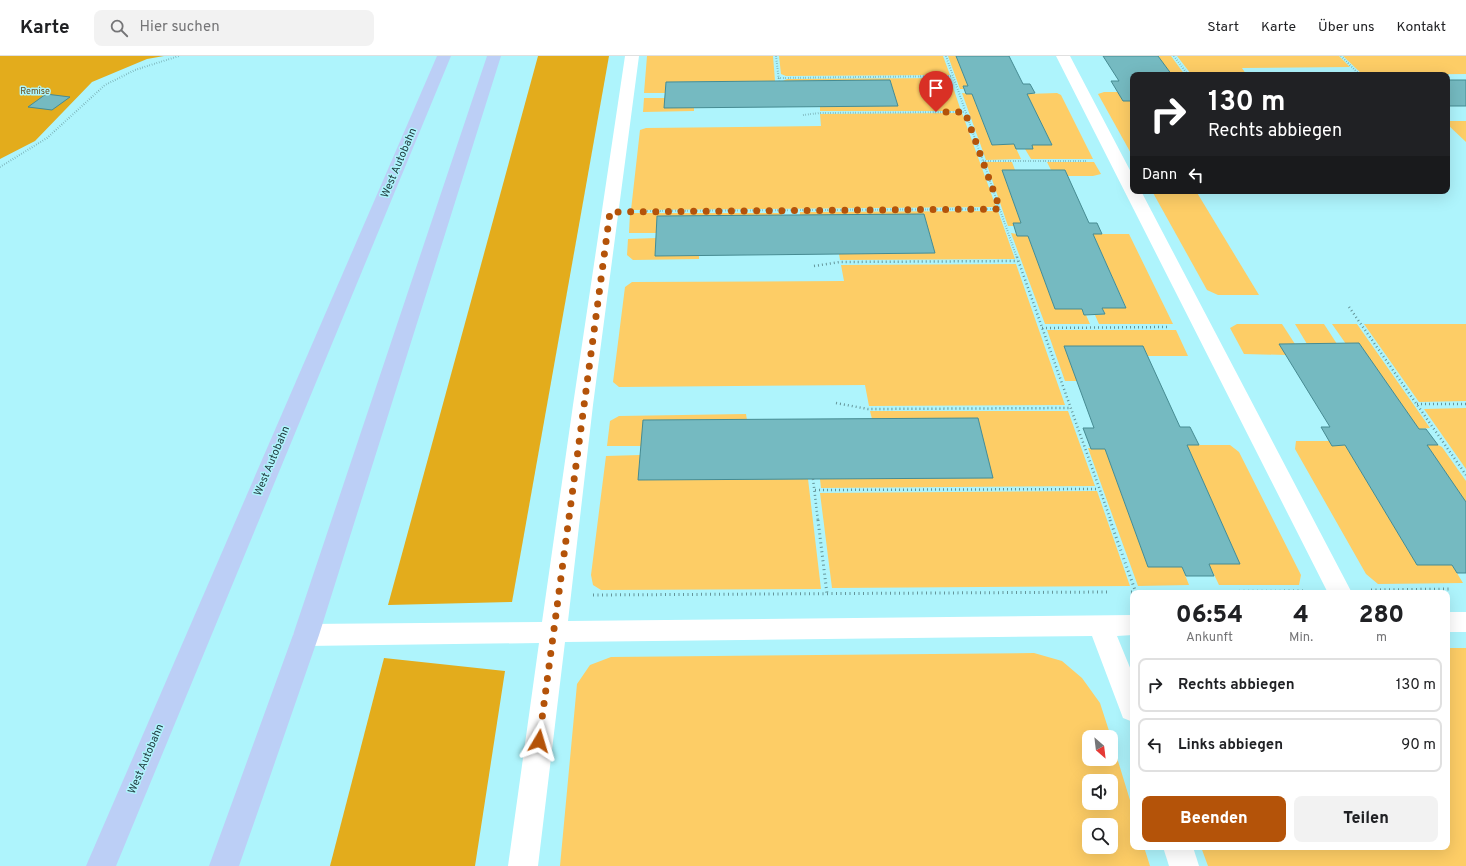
<!DOCTYPE html>
<html lang="de">
<head>
<meta charset="utf-8">
<style>
  body { margin:0; font-family:Overpass,sans-serif; background:#f2f2f2; color:#202124; height:100vh; display:flex; flex-direction:column; font-size:15px; white-space:nowrap }
  * { box-sizing:border-box; margin:0 }
  p { font-size:13px; color:#757577 }
  .icon { flex:none; width:22px; height:22px; fill:none; stroke:currentColor; stroke-width:2; stroke-linecap:round; stroke-linejoin:round }
  .map { position:relative; flex:1; overflow:hidden }
  .drawer { position:absolute; left:1130px; top:534px; width:320px; height:260px; display:flex; flex-direction:column; background:#fff; border-radius:8px; box-shadow:0 4px 16px #0002 }
  .drawer>* { flex:none }
  .hud { position:absolute; left:1130px; top:16px; width:320px; height:122px; border-radius:8px; box-shadow:0 4px 16px #0002; background:#202124; color:#fff; overflow:hidden }
  .needle { width:26px; rotate:152deg }
  .fabs { position:absolute; left:1082px; top:674px; display:grid; gap:8px }
  .fabs a { display:grid; place-items:center; width:36px; height:36px; border-radius:8px; background:#fff; box-shadow:0 4px 16px #0002; font-size:20px }
  .pin { position:absolute; display:grid; place-items:center; width:34px; height:34px; color:#fff; margin:-41px -17px; border-radius:50% 50% 50% 0; rotate:-45deg; box-shadow:0 0 4px #0007 }
  .pin .icon { rotate:45deg }
  .me { position:absolute; width:44px; margin:-22px; rotate:7deg; stroke-linejoin:round; filter:drop-shadow(0 0 3px #0008) }
  .turn { display:flex; align-items:center; gap:14px; height:84px; padding:0 12px; font-size:18px }
  .turn .icon { width:52px; height:52px; stroke-width:2.5 }
  .turn b { display:block; font-size:28px; line-height:34px }
  .then { display:flex; align-items:center; height:38px; padding:0 12px; background:#0003; gap:8px; font-size:15px }
  .eta { display:flex; justify-content:space-evenly; align-items:center; height:68px; text-align:center }
  .eta b { font-size:24px; font-weight:800; line-height:28px }
  .action { display:flex; gap:8px; margin-top:auto; padding:8px 12px }
  .action a { flex:1; height:46px; border-radius:8px; background:#b45309; color:#fff; font-size:16px; font-weight:800; line-height:46px; text-align:center }
  .action a+a { background:#f2f2f2; color:#202124 }
  ul { padding:0; list-style:none }
  li { display:flex; align-items:center; gap:12px; height:54px; margin:0 8px 6px; padding:0 4px; border:2px solid #e0e0e0; border-radius:8px }
  li div { flex:1 }
  li b { display:block; font-size:15px }
  li em { font-style:normal }
  header { display:flex; align-items:center; gap:24px; box-sizing:border-box; height:56px; padding:0 20px; background:#fff; border-bottom:1px solid #e0e0e0 }
  header strong { font-size:19px }
  nav { display:flex; gap:22px; margin-inline-start:auto; font-size:14px }
  .search { width:280px; height:36px; background:#f2f2f2; display:flex; align-items:center; gap:10px; box-sizing:border-box; padding:0 14px; border-radius:8px; color:#757577; font-size:15px }
  .map>svg:first-child { display:block }
  .green { fill:#fdcd66; fill-rule:evenodd }
  .forest { fill:#e3ac1c }
  .building { fill:#75bac1; stroke:#468b92 }
  .lines { fill:none; stroke-linecap:round; stroke-linejoin:round }
  .path-far2 { stroke:#65959a; stroke-width:2; stroke-dasharray:0.5 2; stroke-linecap:butt }
  .path-far1 { stroke:#65959a; stroke-width:2.5; stroke-dasharray:1 3; stroke-linecap:butt }
  .path { stroke:#65959a; stroke-width:3; stroke-dasharray:1 3.5; stroke-linecap:butt }
  .lane { fill:#fff; fill-rule:evenodd }
  .highway { fill:#bccff6; fill-rule:evenodd }
  .route { stroke:#b45309; stroke-width:7; stroke-dasharray:0 12.6 }
  .labels { text-anchor:middle; dominant-baseline:central; stroke-width:3; stroke-linejoin:round; paint-order:stroke }
  .far-park-label { font-size:9px; fill:#68511f; stroke:#aef4fc }
  .street-label { font-size:11px; fill:#234043; stroke:#aef4fc }
</style>
</head>
<body>
<header>
<strong>Karte</strong>
<div class="search"><svg class="icon" aria-label="search" viewBox="0 0 24 24"><circle cx="10" cy="10" r="6"/><path d="M15 15l6 6"/></svg>Hier suchen</div>
<nav><a>Start</a><a>Karte</a><a>Über uns</a><a>Kontakt</a></nav>
</header>
<div class="map">
<svg width="1466" height="810" viewBox="0 0 1466 810">
  <rect width="100%" height="100%" fill="#aef4fc"/>
  <g class="green">
    <path d="M647,0H773L775,25L666,26L665,37H644Z"/>
    <path d="M779,0H943L950,19L786,20L781,18Z"/>
    <path d="M948,0H956L968,30H963L964,33H960Z"/>
    <path d="M1158,0H1171L1185,19H1172Z"/>
    <path d="M1177,0H1339L1350,11L1242,12L1246,18H1191Z"/>
    <path d="M1343,0H1466V18L1363,19Z"/>
    <path d="M950,22L961,55H820V50L897,49L890,24L783,25L787,23Z"/>
    <path d="M1104,36H1118L1133,46V101L1098,38Z"/>
    <path d="M962,37L972,38L992,89L1014,88L1021,103L986,104Z"/>
    <path d="M1057,37L1061,39L1093,103H1031L1025,93H1033L1032,89H1052L1027,38Z"/>
    <path d="M644,42H665L694,52V55L643,56Z"/>
    <path d="M962,57L996,151L631,154L640,74L646,72L821,70L820,58Z"/>
    <path d="M1447,65H1466V86L1447,68Z"/>
    <path d="M986,106H1012L1015,114H1002L1021,167H1013L1014,170H1008Z"/>
    <path d="M1047,106H1094L1101,118L1093,120H1068L1065,114H1051Z"/>
    <path d="M1152,135H1196L1259,239H1218L1207,234Z"/>
    <path d="M998,155L1015,203L840,204L839,198L935,197L924,159H800V156Z"/>
    <path d="M630,157H781L782,160L656,177H629Z"/>
    <path d="M1011,177L1028,180L1055,253H1082L1084,259H1086L1090,268H1045Z"/>
    <path d="M1093,178H1129L1173,268H1099L1095,259L1105,258L1102,252L1126,251Z"/>
    <path d="M656,182L655,200L699,199V203L633,204L627,199L628,183Z"/>
    <path d="M1016,208L1065,349L869,350L865,329L619,331L613,326L625,231L632,226L844,225L841,209Z"/>
    <path d="M1237,268H1282L1295,288L1286,299L1244,298L1230,272Z"/>
    <path d="M1295,268H1324L1337,288H1307Z"/>
    <path d="M1332,268H1357L1430,372L1419,373L1359,287L1346,288Z"/>
    <path d="M1364,268H1466V345L1419,346Z"/>
    <path d="M1047,274H1176L1188,300H1148L1143,290H1064L1077,325H1065Z"/>
    <path d="M1466,352V413L1424,353Z"/>
    <path d="M870,355H1068L1095,430L821,432L820,423L993,422L978,362L872,363Z"/>
    <path d="M746,358L747,364L641,390H607L610,365L619,360Z"/>
    <path d="M1296,385H1330L1332,390L1345,389L1417,509H1452L1463,527L1378,528L1366,518L1295,393Z"/>
    <path d="M1187,389H1230L1239,396L1301,519L1299,529H1219L1209,508H1240Z"/>
    <path d="M1427,389H1438L1442,391L1466,425V446Z"/>
    <path d="M1088,392L1105,393L1148,511H1182L1189,529L1138,530Z"/>
    <path d="M640,399L639,424L808,423L821,533L601,534L593,529L591,519L606,400Z"/>
    <path d="M1097,435L1130,530L832,532L820,437Z"/>
    <path d="M1447,592H1466V810H1208L1201,791H1447Z"/>
    <path d="M1034,597L1062,605L1082,622L1100,647L1111,681H1089V703H1111V682L1133,754V791H1144L1150,810H560L577,628L590,609L611,601ZM1089,725H1111V747H1089ZM1089,769H1111V791H1089Z"/>
  </g>
  <g class="forest">
    <path d="M0,0H164L147,3L92,26L35,85L0,103Z"/>
    <path d="M538,0H609L512,546L388,549Z"/>
    <path d="M384,602L505,615L475,810H330Z"/>
  </g>
  <g class="building">
    <path d="M956,0H1009L1023,28H1030L1035,37L1027,38L1052,89H1032L1033,93H1016L1014,88L992,89L972,38H966L963,30H968Z"/>
    <path d="M1103,0H1158L1172,19H1133V46L1132,45H1123L1111,25H1119Z"/>
    <path d="M890,24L898,50L664,52L666,26Z"/>
    <rect x="1447" y="24" width="19" height="26"/>
    <path d="M46,38L70,41L52,54L28,51Z"/>
    <path d="M1002,114H1065L1089,167H1097L1102,178H1093L1126,252H1102L1105,258L1084,259L1082,253H1055L1028,180H1017L1013,167H1021Z"/>
    <path d="M924,158L935,197L655,200L657,160Z"/>
    <path d="M1359,287L1419,373H1426L1438,389H1427L1466,446V517H1457L1452,509H1417L1345,389L1332,390L1321,371H1330L1279,288Z"/>
    <path d="M1064,290H1143L1180,371H1190L1199,389H1187L1240,508H1209L1214,520H1186L1182,511H1148L1105,393H1091L1083,372H1094Z"/>
    <path d="M978,362L993,422L638,424L643,364Z"/>
  </g>
  <g class="lines">
    <g class="path-far2">
      <path d="M776,0L779,25"/>
      <path d="M946,0L1017,202"/>
      <path d="M1174,0L1188,19"/>
      <path d="M1341,0L1360,19"/>
      <path d="M1201,19L1358,17"/>
      <path d="M778,22L953,20"/>
      <path d="M803,59L820,57L965,56"/>
      <path d="M983,105H1086"/>
      <path d="M0,111L47,82L105,29L135,14L179,0"/>
      <path d="M640,155L1000,153"/>
    </g>
    <g class="path-far1">
      <path d="M1017,201L1111,465"/>
      <path d="M814,210L840,206L1018,205"/>
      <path d="M1349,251L1466,419"/>
      <path d="M1042,272L1169,271"/>
      <path d="M836,347L868,353L1070,352"/>
      <path d="M1417,348H1466"/>
      <path d="M813,423L818,465"/>
      <path d="M815,434L1099,433"/>
    </g>
    <g class="path">
      <path d="M818,464L827,538"/>
      <path d="M1110,464L1136,537"/>
      <path d="M1371,534L1450,533"/>
      <path d="M1131,536L1304,535"/>
      <path d="M593,539L1108,536"/>
    </g>
    <g class="lane">
      <path d="M625,0H639L593,349L568,565L1133,559V579L1117,580L1133,619V666L1123,662L1092,580L565,586L538,810H508L539,587L306,590L297,586L293,579L297,572L306,568L542,566L573,349Z"/>
      <path d="M1056,0H1070L1133,120V135H1141L1352,537H1328Z"/>
      <rect x="1447" y="556" width="19" height="20"/>
      <path d="M1163,791H1193L1199,810H1169Z"/>
    </g>
    <g class="highway">
      <path d="M437,0H451L116,810H86Z"/>
      <path d="M487,0H501L319,579L239,810H209L293,579Z"/>
    </g>
  </g>
  <g class="lines">
    <path class="route" d="M539,685L610,156L1000,153L965,56H936"/>
  </g>
  <g class="labels">
    <g class="far-park-label">
      <text x="35" y="35">Remise</text>
    </g>
    <g class="street-label">
      <text transform="translate(399 107) rotate(-67)">West Autobahn</text>
      <text transform="translate(272 405) rotate(-67)">West Autobahn</text>
      <text transform="translate(146 703) rotate(-67)">West Autobahn</text>
    </g>
  </g>
</svg>
<div class="fabs">
<a><svg class="needle" viewBox="-14 -14 28 28"><path d="M0-13l5 13h-10z" fill="#e53935"/><path d="M0 13l5-13h-10z" fill="#757577"/></svg></a>
<a><svg class="icon" aria-label="sound" viewBox="0 0 24 24"><path d="M4 9h4l5-4v14l-5-4H4zM17 9q2 3 0 6"/></svg></a>
<a><svg class="icon" aria-label="search" viewBox="0 0 24 24"><circle cx="10" cy="10" r="6"/><path d="M15 15l6 6"/></svg></a>
</div>
<div class="pin" style="left:936px;top:56px;background:#d93025"><svg class="icon" aria-label="arrive" viewBox="0 0 24 24"><path d="M6 21V4h12l-3 4 3 4H6"/></svg></div>
<svg class="me" style="left:539px;top:685px" viewBox="-20 -20 40 40"><path d="M0-17L14 15 0 8-14 15z" fill="#b45309" stroke="#fff" stroke-width="4"/></svg>
<div class="hud">
<div class="turn"><svg class="icon" aria-label="right" viewBox="0 0 24 24"><path d="M7 20v-9h11M14 6l5 5-5 5"/></svg><div><b>130 m</b>Rechts abbiegen</div></div>
<div class="then">Dann<svg class="icon" aria-label="left" viewBox="0 0 24 24"><path d="M17 20v-9H6M10 6l-5 5 5 5"/></svg></div>
</div>
<section class="drawer">
<div class="eta">
<div><b>06:54</b><p>Ankunft</p></div>
<div><b>4</b><p>Min.</p></div>
<div><b>280</b><p>m</p></div>
</div>
<ul>
<li><svg class="icon" aria-label="right" viewBox="0 0 24 24"><path d="M7 20v-9h11M14 6l5 5-5 5"/></svg><div><b>Rechts abbiegen</b></div><em>130 m</em></li>
<li><svg class="icon" aria-label="left" viewBox="0 0 24 24"><path d="M17 20v-9H6M10 6l-5 5 5 5"/></svg><div><b>Links abbiegen</b></div><em>90 m</em></li>
</ul>
<div class="action"><a>Beenden</a><a>Teilen</a></div>
</section>
</div>
</body>
</html>
